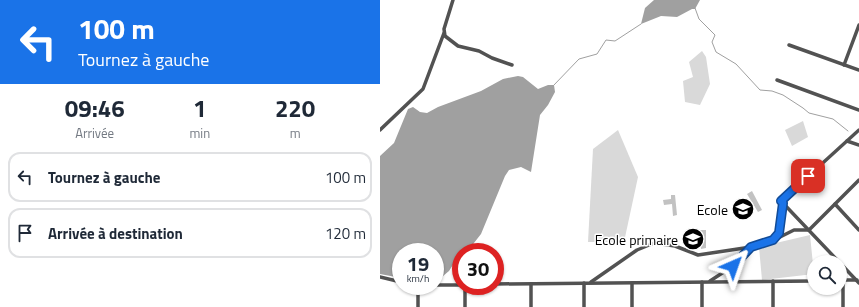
<!DOCTYPE html>
<html lang="fr">
<head>
<meta charset="utf-8">
<style>
  body { margin:0; font-family:"Titillium Web",sans-serif; background:#f2f2f3; color:#1f2937; height:100vh; display:flex; flex-direction:column; font-size:15px; white-space:nowrap }
  * { box-sizing:border-box; margin:0 }
  p { font-size:13px; color:#747a83 }
  .icon { flex:none; width:22px; height:22px; fill:none; stroke:currentColor; stroke-width:2; stroke-linecap:round; stroke-linejoin:round }
  .map { position:relative; flex:1; overflow:hidden }
  .side { display:flex; flex-direction:column; background:#fff; width:380px }
  .side>* { flex:none }
  .guide { background:#1a73e8; color:#fff; overflow:hidden }
  .tools { position:absolute; left:427px; top:255px; display:grid; gap:8px }
  .tools a { display:grid; place-items:center; width:40px; height:40px; border-radius:50%; background:#fff; box-shadow:0 1px 3px #0004; font-size:20px }
  .speed { position:absolute; left:12px; top:243px; display:flex; gap:8px; font-size:20px; font-weight:700; text-align:center }
  .speed>* { display:grid; place-content:center; width:52px; height:52px; border-radius:50%; background:#fff; box-shadow:0 1px 3px #0004; line-height:1 }
  .speed small { font-size:10px; font-weight:400 }
  .speed .limit { border:6px solid #d22; background:#fff; color:#111 }
  .pin { position:absolute; display:grid; place-items:center; width:34px; height:34px; color:#fff; margin:-17px; border-radius:8px; box-shadow:0 2px 6px #0006 }
  .me { position:absolute; width:44px; margin:-22px; rotate:43deg; stroke-linejoin:round; filter:drop-shadow(0 0 3px #0008) }
  .turn { display:flex; align-items:center; gap:14px; height:84px; padding:0 12px; font-size:18px }
  .turn .icon { width:52px; height:52px; stroke-width:2.5 }
  .turn b { display:block; font-size:28px; line-height:34px }
  .eta { display:flex; justify-content:space-evenly; align-items:center; height:68px; text-align:center }
  .eta b { font-size:24px; font-weight:700; line-height:28px }
  ul { padding:0; list-style:none }
  li { display:flex; align-items:center; gap:12px; height:50px; margin:0 8px 6px; padding:0 4px; border:2px solid #e0e1e3; border-radius:12px }
  li div { flex:1 }
  li b { display:block; font-size:15px }
  li em { font-style:normal }
  main { display:flex; flex:1; min-height:0 }
  .map>svg:first-child { display:block }
  .green { fill:#d9d9d9 }
  .water { fill:#a0a0a0 }
  .lines { fill:none; stroke-linecap:round; stroke-linejoin:round }
  .stream { stroke:#a0a0a0; stroke-width:1 }
  .building { fill:#c2c2c2 }
  .street { stroke:#525252; stroke-width:3.5 }
  .route-casing { stroke:#114b97; stroke-width:10 }
  .route { stroke:#1a73e8; stroke-width:7 }
  .labels { text-anchor:middle; dominant-baseline:central; stroke-width:3; stroke-linejoin:round; paint-order:stroke }
  .poi-label { font-size:14px; fill:#000; stroke:#fff; text-anchor:end }
</style>
</head>
<body>
<main>
<section class="side">
<div class="guide">
<div class="turn"><svg class="icon" aria-label="left" viewBox="0 0 24 24"><path d="M17 20v-9H6M10 6l-5 5 5 5"/></svg><div><b>100 m</b>Tournez à gauche</div></div>
</div>
<div class="eta">
<div><b>09:46</b><p>Arrivée</p></div>
<div><b>1</b><p>min</p></div>
<div><b>220</b><p>m</p></div>
</div>
<ul>
<li><svg class="icon" aria-label="left" viewBox="0 0 24 24"><path d="M17 20v-9H6M10 6l-5 5 5 5"/></svg><div><b>Tournez à gauche</b></div><em>100 m</em></li>
<li><svg class="icon" aria-label="arrive" viewBox="0 0 24 24"><path d="M6 21V4h12l-3 4 3 4H6"/></svg><div><b>Arrivée à destination</b></div><em>120 m</em></li>
</ul>
</section>
<div class="map">
<svg width="479" height="307" viewBox="0 0 479 307">
  <rect width="100%" height="100%" fill="#fff"/>
  <g class="green">
    <path d="M322,51L326,57L330,84L320,105L305,102L303,81L313,77L309,62Z"/>
    <path d="M423,121L428,137L412,146L405,130Z"/>
    <path d="M238,130L258,177L244,242H208L213,149Z"/>
    <path d="M430,235L434,274L382,280L379,247Z"/>
  </g>
  <g class="water">
    <path d="M274,0H320L315,9H312L297,17L281,16L261,24L265,8Z"/>
    <path d="M138,76L143,77L158,89L168,85H174L175,92L168,105L160,115L151,172L141,167L129,170L125,176L101,234L90,248L81,252L69,271L57,281H55V252H21V278L0,274V156L14,143L28,109L33,107L40,112L47,113L58,107L101,91L123,79Z"/>
  </g>
  <g class="lines">
    <g class="stream">
      <path d="M315,8L319,19L335,35L332,42L336,52L356,64L380,90L392,91L403,95L423,108L429,113L453,119L468,131"/>
      <path d="M174,85L199,59L217,54L226,40L235,41L261,24"/>
    </g>
  </g>
  <g class="building">
    <path d="M372,191L382,210L378,212L367,194Z"/>
    <path d="M291,195H295L297,215L293,216L292,204L284,205L283,200L291,199Z"/>
    <path d="M320,230H326V248L321,249Z"/>
  </g>
  <g class="lines">
    <g class="street">
      <path d="M73,0L64,29L65,36L78,46L99,51L112,58L132,65"/>
      <path d="M409,45L479,70"/>
      <path d="M464,65L479,25"/>
      <path d="M397,80L479,110"/>
      <path d="M0,130L43,89L64,33"/>
      <path d="M467,141L479,145"/>
      <path d="M455,204L479,230"/>
      <path d="M396,239L414,230H429L479,180"/>
      <path d="M459,262L401,201L479,130"/>
      <path d="M460,263L479,283"/>
      <path d="M0,277L21,282"/>
      <path d="M460,280H477"/>
      <path d="M463,280V307"/>
      <path d="M330,281L353,266L371,247"/>
      <path d="M393,281V307"/>
      <path d="M211,282L257,250L274,243L295,246L318,255L371,247L393,240L401,228L403,203"/>
      <path d="M322,282V307"/>
      <path d="M204,283V307"/>
      <path d="M252,283V307"/>
      <path d="M115,284L434,281"/>
      <path d="M151,284V307"/>
      <path d="M55,285H81"/>
      <path d="M85,286V307"/>
      <path d="M38,307V286"/>
    </g>
  </g>
  <g class="lines">
    <g class="route-casing">
      <path id="route" d="M353,266L371,247L393,240L399,233L403,203L401,201L428,176"/>
    </g>
    <use href="#route" class="route"/>
  </g>
  <defs>
    <g id="school-disc" transform="scale(1.15)"><circle r="9.5" fill="#000" stroke="#fff"/><path d="M0-5L7-2L0 1L-7-2ZM-4 1L0 2.5L4 1V4Q0 6-4 4Z" fill="#fff"/></g>
  </defs>
  <g fill-rule="evenodd">
    <use href="#school-disc" x="363" y="209"/>
    <use href="#school-disc" x="313" y="239"/>
  </g>
  <g class="labels">
    <g class="poi-label">
      <text x="348" y="209">Ecole</text>
      <text x="298" y="239">Ecole primaire</text>
    </g>
  </g>
</svg>
<div class="tools">
<a><svg class="icon" aria-label="search" viewBox="0 0 24 24"><circle cx="10" cy="10" r="6"/><path d="M15 15l6 6"/></svg></a>
</div>
<div class="speed"><div>19<small>km/h</small></div><div class="limit">30</div></div>
<div class="pin" style="left:428px;top:176px;background:#d93025"><svg class="icon" aria-label="arrive" viewBox="0 0 24 24"><path d="M6 21V4h12l-3 4 3 4H6"/></svg></div>
<svg class="me" style="left:353px;top:266px" viewBox="-20 -20 40 40"><path d="M0-17L14 15 0 8-14 15z" fill="#1a73e8" stroke="#fff" stroke-width="4"/></svg>
</div>
</main>
</body>
</html>
